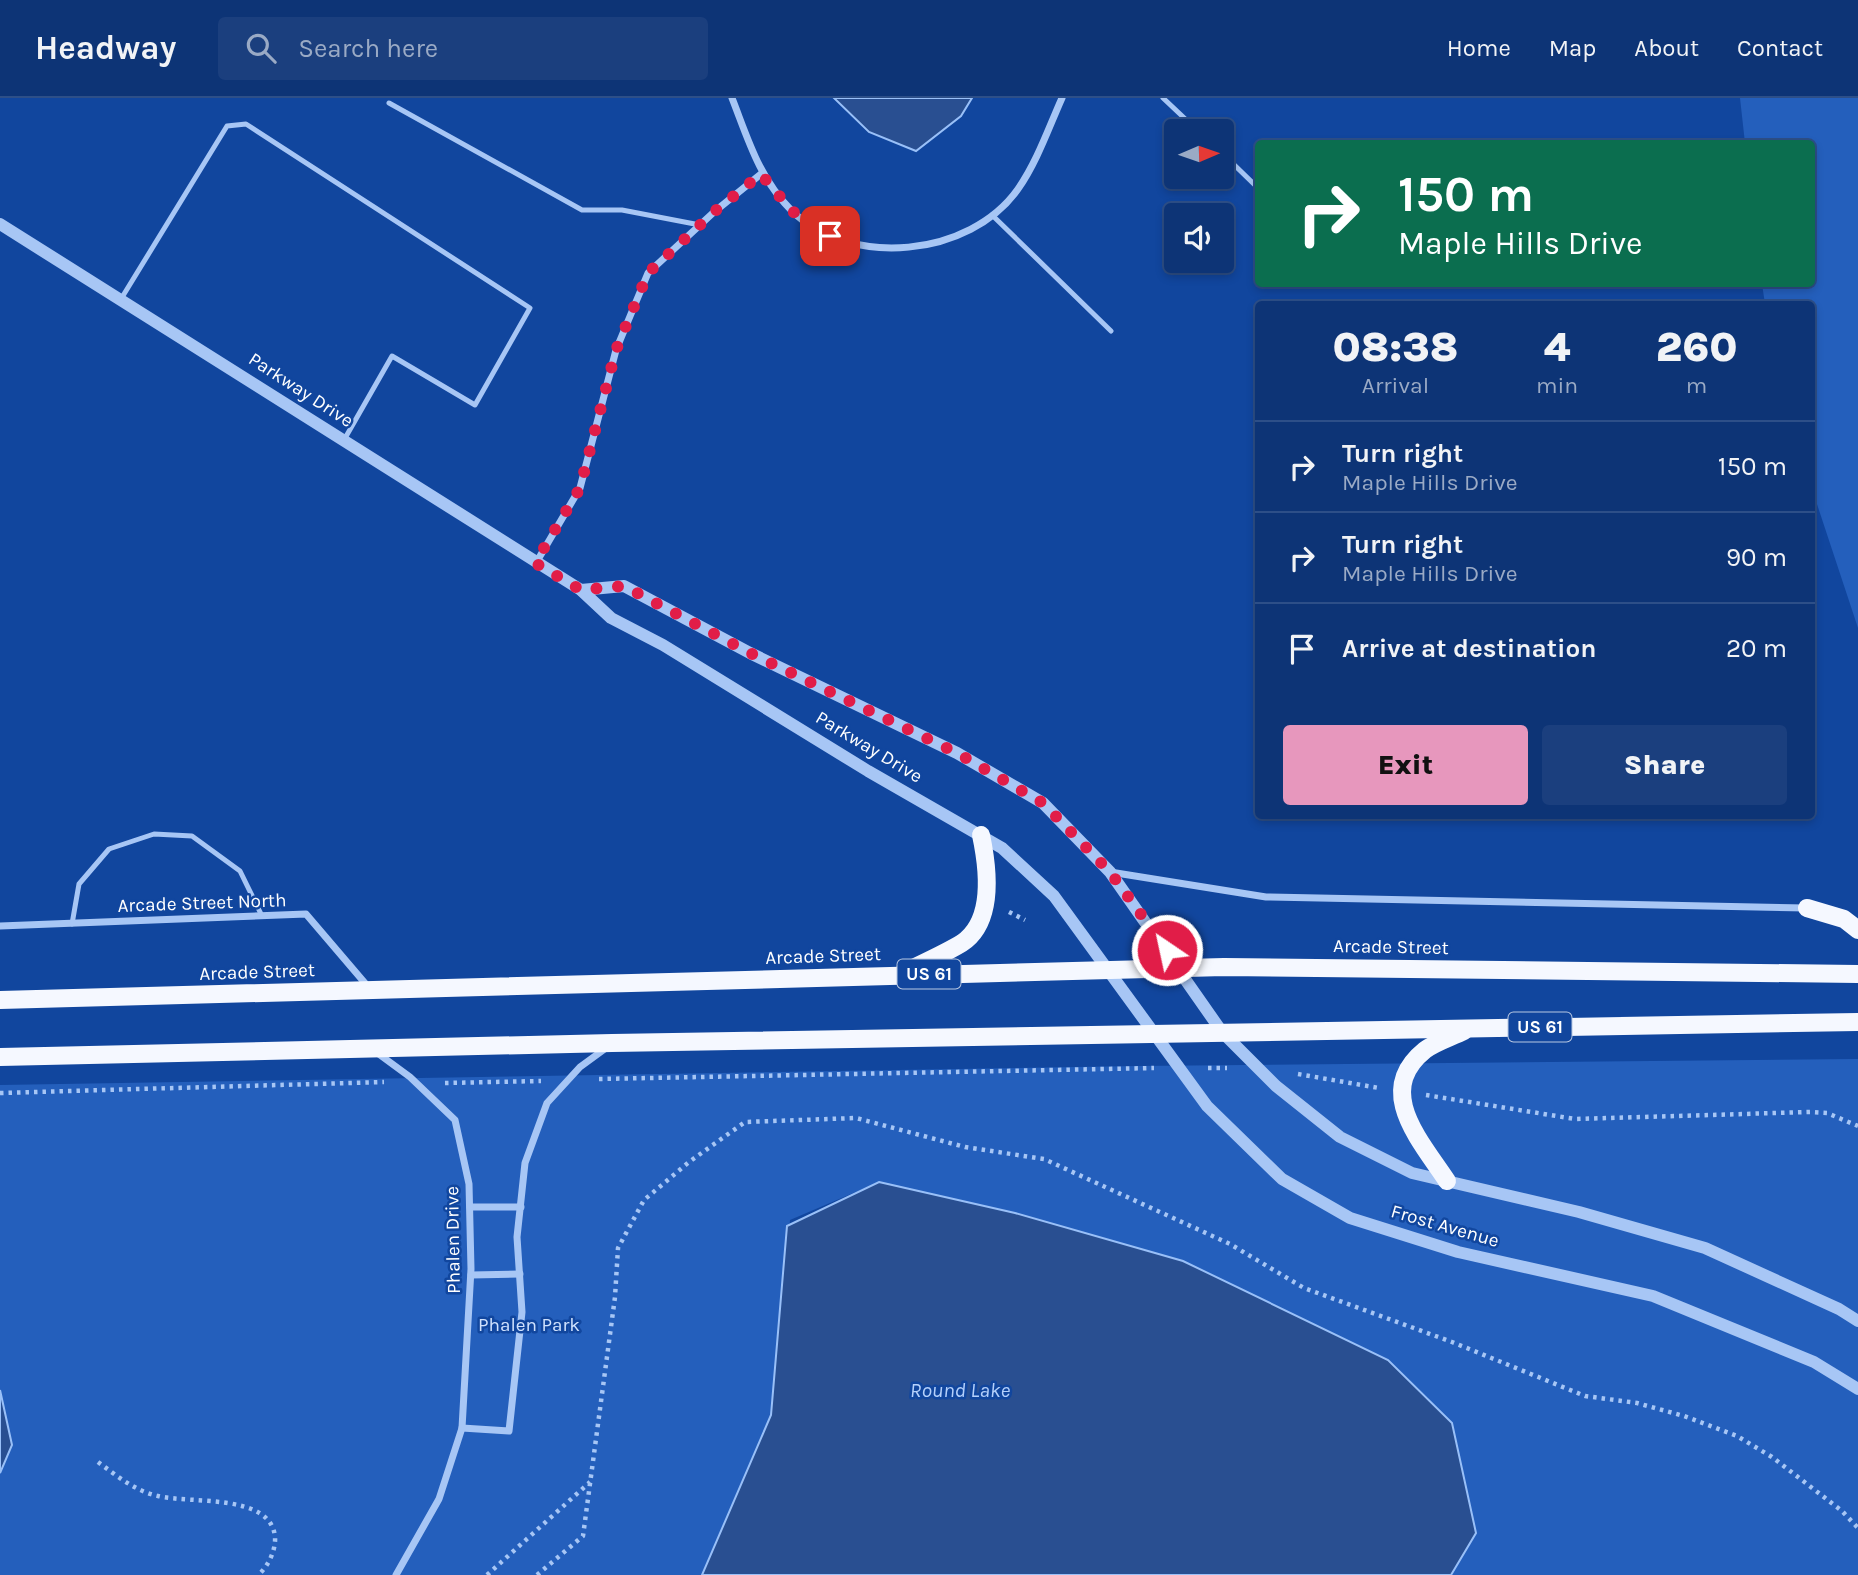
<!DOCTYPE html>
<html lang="en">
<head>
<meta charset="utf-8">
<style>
  body { margin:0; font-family:Karla,sans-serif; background:#1b3f7e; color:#f1f3f6; height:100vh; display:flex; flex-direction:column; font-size:26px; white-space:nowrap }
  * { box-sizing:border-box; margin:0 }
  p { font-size:23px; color:#9aaac5 }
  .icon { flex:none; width:38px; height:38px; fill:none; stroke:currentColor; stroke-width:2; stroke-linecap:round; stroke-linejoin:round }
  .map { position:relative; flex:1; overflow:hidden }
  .panel { position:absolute; left:1255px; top:203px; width:560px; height:518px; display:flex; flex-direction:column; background:#0d3476; border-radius:7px; box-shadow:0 4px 10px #0003,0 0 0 2px #2d4f88 }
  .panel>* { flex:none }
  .banner { position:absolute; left:1255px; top:42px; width:560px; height:147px; border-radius:7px; box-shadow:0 4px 10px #0003,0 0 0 2px #2d4f88; background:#0b6e4f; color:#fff; overflow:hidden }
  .needle { width:46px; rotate:88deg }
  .fabs { position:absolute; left:1164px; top:21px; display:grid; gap:14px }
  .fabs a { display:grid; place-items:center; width:70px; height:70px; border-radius:7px; background:#0d3476; box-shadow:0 4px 10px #0003,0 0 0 2px #2d4f88; font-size:35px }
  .pin { position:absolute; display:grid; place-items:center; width:60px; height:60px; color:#fff; margin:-30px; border-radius:14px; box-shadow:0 4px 10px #0006 }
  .me { position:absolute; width:77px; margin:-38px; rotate:326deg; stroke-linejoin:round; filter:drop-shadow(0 0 5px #0008) }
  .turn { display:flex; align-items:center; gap:24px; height:147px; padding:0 28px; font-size:32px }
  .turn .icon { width:91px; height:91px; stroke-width:2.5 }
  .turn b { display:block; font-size:49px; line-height:60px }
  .eta { display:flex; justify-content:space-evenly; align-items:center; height:119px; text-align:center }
  .eta b { font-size:42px; font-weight:800; line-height:49px }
  .cta { display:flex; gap:14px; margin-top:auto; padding:14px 28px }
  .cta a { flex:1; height:80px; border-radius:7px; background:#e797bd; color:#111; font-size:28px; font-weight:800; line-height:80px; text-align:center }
  .cta a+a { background:#1b3f7e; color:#f1f3f6 }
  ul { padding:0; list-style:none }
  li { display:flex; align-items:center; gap:21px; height:91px; padding:0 28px; border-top:2px solid #2d4f88 }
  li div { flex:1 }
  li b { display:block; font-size:26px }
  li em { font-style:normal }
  header { display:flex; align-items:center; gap:42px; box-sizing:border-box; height:98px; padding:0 35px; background:#0d3476; border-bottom:2px solid #2d4f88 }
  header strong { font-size:33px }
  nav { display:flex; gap:38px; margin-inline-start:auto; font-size:24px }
  .search { width:490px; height:63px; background:#1b3f7e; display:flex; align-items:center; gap:18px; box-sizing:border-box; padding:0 24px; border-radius:7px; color:#9aaac5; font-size:26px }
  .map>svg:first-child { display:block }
  .green { fill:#245fbc }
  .water { fill:#294f91; stroke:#99c0f8; stroke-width:2 }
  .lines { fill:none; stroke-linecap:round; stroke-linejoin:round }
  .path { stroke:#a7c6f5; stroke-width:4.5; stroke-dasharray:3.5 5; stroke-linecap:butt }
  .service { stroke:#a7c6f5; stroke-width:5 }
  .minor { stroke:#a7c6f5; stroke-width:7 }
  .tertiary { stroke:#a7c6f5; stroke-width:12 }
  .primary { stroke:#f5f8ff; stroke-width:18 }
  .route { stroke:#e11d48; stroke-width:12; stroke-dasharray:0 21.6 }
  .labels { text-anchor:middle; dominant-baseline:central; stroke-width:5; stroke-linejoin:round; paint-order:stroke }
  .shield { fill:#11469e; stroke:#b8c8e2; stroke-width:2 }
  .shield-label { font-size:18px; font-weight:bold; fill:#fff }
  .street-label { font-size:19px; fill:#fff; stroke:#11469e }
  .park-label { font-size:19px; fill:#d0e2fe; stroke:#11469e }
  .water-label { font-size:21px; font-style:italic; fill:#b4d0fb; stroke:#11469e }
</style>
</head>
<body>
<header>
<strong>Headway</strong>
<div class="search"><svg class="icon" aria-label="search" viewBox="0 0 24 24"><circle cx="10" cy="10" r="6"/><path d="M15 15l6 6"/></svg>Search here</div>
<nav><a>Home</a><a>Map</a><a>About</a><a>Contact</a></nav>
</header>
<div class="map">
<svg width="1858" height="1477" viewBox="0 0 1858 1477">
  <rect width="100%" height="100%" fill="#11469e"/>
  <g class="green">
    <path d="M1740,0H1858V530L1811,388V206H1765L1762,186H1811V46L1745,45Z"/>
    <path d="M1858,961V1477H1451L1476,1435L1183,1163L1015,1115L879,1084L790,1122L771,1317L702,1477H0V987L1136,968Z"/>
  </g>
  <g class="water">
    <path d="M834,0H972L961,18L916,53L869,34Z"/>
    <path d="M879,1084L1015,1115L1183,1163L1388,1262L1452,1325L1476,1435L1451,1477H702L771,1317L787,1128Z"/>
    <path d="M0,1292L12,1347L0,1375Z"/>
  </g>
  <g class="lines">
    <g class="path">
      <path d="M1009,814L1025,822"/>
      <path d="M1208,970H1227"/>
      <path d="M1298,976L1379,990"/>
      <path d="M599,981L1154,970"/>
      <path d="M445,985L541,983"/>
      <path d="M0,995L384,984"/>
      <path d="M1426,997L1575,1021L1810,1014L1827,1015L1858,1028"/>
      <path d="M98,1364C117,1378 135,1393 158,1398C191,1406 271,1395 275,1439C276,1452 268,1469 258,1477"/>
      <path d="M487,1477L590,1384"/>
      <path d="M537,1477L583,1438L615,1199L618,1150L644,1102L689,1064L745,1024L856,1020L965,1049L1044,1061L1230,1146L1304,1190L1452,1244L1585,1298L1637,1305L1684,1318L1737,1338L1772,1359L1842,1413L1858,1430"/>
    </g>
    <g class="service">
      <path d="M1163,0L1198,33"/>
      <path d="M389,5L582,112H622L700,127"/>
      <path d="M1222,55L1258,90"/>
      <path d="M992,117L1111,233"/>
      <path d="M121,201L227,28L246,26L530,210L475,307L392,258L344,342"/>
      <path d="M72,826L79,786L109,751L154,736L192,738L240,773L262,818"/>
    </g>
    <g class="minor">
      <path d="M732,0C748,41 759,80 791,112C850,171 970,159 1018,91C1037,64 1049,29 1062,0"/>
      <path d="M536,465L580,390L616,252L648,175L714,114L761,76"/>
      <path d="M1110,774L1266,799L1806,810"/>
      <path d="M0,828L306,816L370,891"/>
      <path d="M376,954L410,979L455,1022L469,1086L471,1171L462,1330L439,1401L396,1477"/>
      <path d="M470,1109H521"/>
      <path d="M471,1177L520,1176"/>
      <path d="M462,1330L509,1333L522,1214L517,1139L525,1065L547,1005L580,969L606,950"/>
    </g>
    <g class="tertiary">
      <path d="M0,126L581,492L611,520L663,547L868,673L1002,750L1054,798L1207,1008L1282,1081L1350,1120L1458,1154L1653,1198L1814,1264L1858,1291"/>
      <path d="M581,492L624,488L750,555L957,655L1043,705L1110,774L1222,934L1276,988L1340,1039L1412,1075L1579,1114L1705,1150L1839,1211L1858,1223"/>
    </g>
    <g class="primary">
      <path d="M1807,810L1844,821L1858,832"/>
      <path d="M903,875C923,865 944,856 962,845C995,823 988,770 981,737"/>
      <path d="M0,902L1224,869L1858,876"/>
      <path d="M0,959L612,945L1858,924"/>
      <path d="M1447,1083C1420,1042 1374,993 1425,952C1436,944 1452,939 1464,933"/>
    </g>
  </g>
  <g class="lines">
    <path class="route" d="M830,138L792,113L761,76L714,114L648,175L616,252L580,390L535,465L581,492L624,488L750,555L957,655L1043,705L1110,774L1167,852"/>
  </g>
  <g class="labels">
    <g class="shield">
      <rect x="897.5" y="861.5" width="63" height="29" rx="5"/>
      <rect x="1508.5" y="914.5" width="63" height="29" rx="5"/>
    </g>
    <g class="shield-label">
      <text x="929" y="876">US 61</text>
      <text x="1540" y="929">US 61</text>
    </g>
    <g class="street-label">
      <text transform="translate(301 292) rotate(33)">Parkway Drive</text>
      <text transform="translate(869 649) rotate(31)">Parkway Drive</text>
      <text transform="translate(202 805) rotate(-2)">Arcade Street North</text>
      <text transform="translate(1391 849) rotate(1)">Arcade Street</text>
      <text transform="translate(823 858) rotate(-2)">Arcade Street</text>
      <text transform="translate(257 874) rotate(-2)">Arcade Street</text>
      <text transform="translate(1445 1128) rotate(16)">Frost Avenue</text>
      <text transform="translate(453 1142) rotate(-91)">Phalen Drive</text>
    </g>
    <g class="park-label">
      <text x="529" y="1227">Phalen Park</text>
    </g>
    <g class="water-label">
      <text x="960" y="1292">Round Lake</text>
    </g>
  </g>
</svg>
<div class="fabs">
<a><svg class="needle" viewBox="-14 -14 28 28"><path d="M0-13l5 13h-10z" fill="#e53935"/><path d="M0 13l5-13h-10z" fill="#9aaac5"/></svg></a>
<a><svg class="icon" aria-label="sound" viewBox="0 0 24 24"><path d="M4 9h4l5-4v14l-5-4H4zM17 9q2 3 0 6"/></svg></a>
</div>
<div class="pin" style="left:830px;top:138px;background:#d93025"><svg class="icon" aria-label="arrive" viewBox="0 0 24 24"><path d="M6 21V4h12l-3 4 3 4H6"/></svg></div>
<svg class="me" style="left:1167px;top:852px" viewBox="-20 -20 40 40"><circle r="17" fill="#e11d48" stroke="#fff" stroke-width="3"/><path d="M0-11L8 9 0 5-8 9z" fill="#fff"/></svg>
<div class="banner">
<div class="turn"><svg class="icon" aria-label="right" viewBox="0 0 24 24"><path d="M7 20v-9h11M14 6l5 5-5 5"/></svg><div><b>150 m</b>Maple Hills Drive</div></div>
</div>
<section class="panel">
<div class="eta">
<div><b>08:38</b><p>Arrival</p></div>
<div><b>4</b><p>min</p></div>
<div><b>260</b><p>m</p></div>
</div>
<ul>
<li><svg class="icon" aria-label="right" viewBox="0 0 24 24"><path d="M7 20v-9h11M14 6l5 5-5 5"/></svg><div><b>Turn right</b><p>Maple Hills Drive</p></div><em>150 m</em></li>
<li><svg class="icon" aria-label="right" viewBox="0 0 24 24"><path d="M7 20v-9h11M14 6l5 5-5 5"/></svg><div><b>Turn right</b><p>Maple Hills Drive</p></div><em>90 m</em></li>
<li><svg class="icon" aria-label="arrive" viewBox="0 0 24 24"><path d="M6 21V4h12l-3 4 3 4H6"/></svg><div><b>Arrive at destination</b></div><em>20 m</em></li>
</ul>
<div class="cta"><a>Exit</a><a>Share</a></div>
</section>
</div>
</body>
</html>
